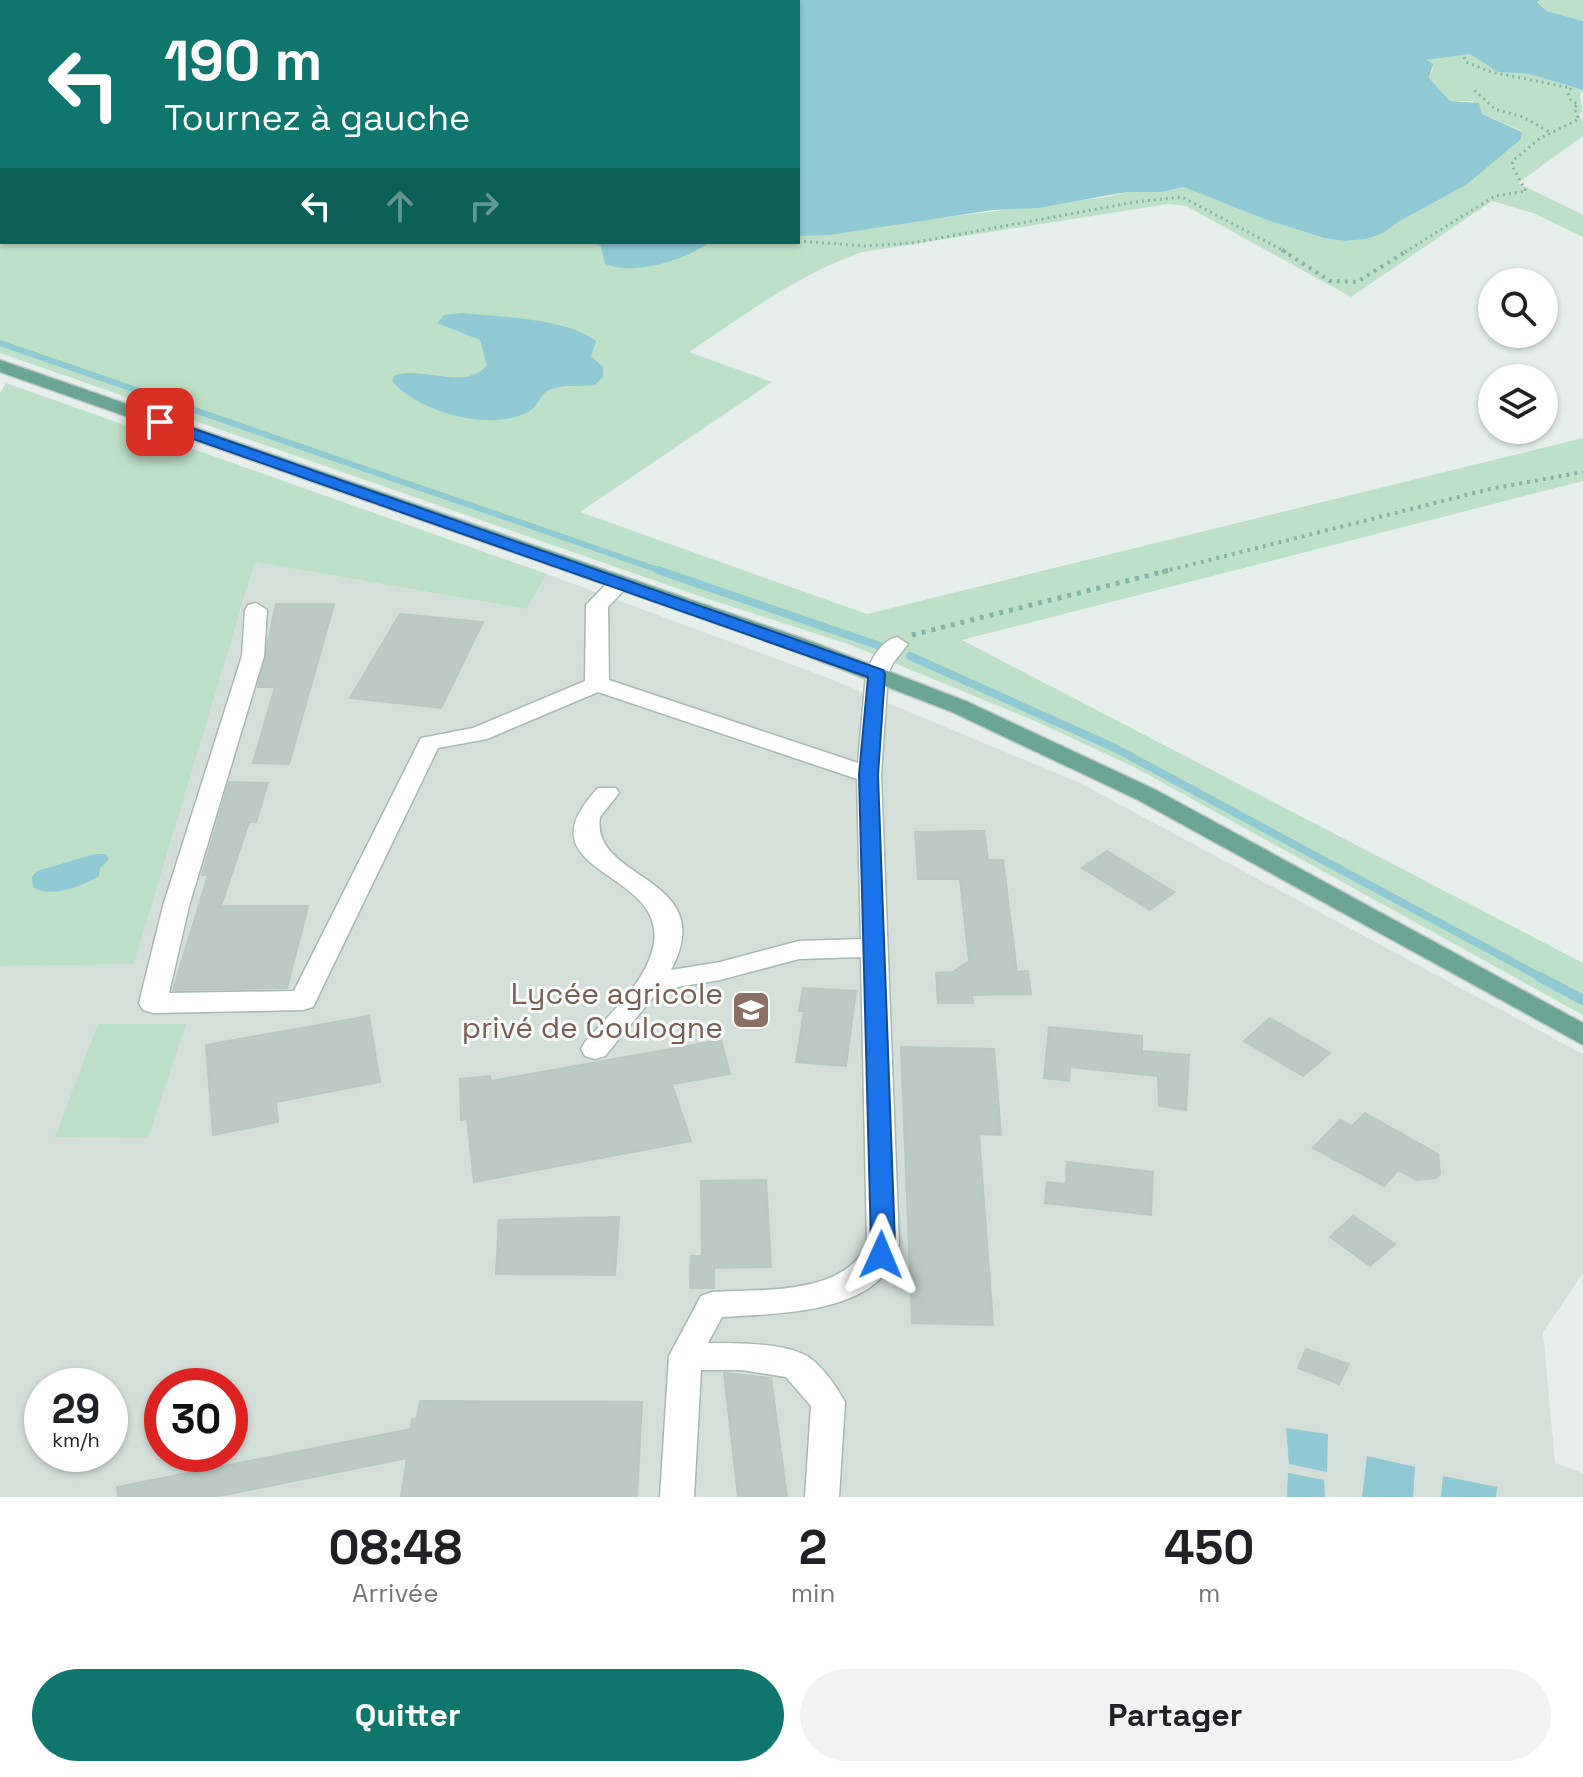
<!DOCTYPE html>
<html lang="fr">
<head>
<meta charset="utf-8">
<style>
  body { margin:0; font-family:"Space Grotesk",sans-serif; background:#f2f2f2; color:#202124; height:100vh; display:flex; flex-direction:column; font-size:30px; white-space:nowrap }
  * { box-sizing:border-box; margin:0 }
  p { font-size:26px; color:#757577 }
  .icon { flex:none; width:44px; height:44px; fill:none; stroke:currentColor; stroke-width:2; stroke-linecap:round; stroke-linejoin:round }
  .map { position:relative; height:1497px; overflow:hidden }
  .side { display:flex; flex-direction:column; background:#fff; flex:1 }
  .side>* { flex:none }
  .top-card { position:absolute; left:0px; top:0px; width:800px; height:244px; box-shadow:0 2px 6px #0004; background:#0f766e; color:#fff; overflow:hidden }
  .fabs { position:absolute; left:1478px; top:268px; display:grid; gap:16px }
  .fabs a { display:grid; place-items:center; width:80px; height:80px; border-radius:50%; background:#fff; box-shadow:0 2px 6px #0004; font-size:40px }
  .speed { position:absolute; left:24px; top:1368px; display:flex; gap:16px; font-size:40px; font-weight:700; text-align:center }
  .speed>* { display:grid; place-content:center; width:104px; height:104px; border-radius:50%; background:#fff; box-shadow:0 2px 6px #0004; line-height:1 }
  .speed small { font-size:20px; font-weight:400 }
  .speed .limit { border:12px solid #d22; background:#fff; color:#111 }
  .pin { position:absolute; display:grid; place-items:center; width:68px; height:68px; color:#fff; margin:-34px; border-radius:16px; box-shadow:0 4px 12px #0006 }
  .me { position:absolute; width:88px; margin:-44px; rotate:1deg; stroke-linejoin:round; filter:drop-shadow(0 0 6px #0008) }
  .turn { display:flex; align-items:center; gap:28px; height:168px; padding:0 32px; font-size:36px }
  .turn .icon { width:104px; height:104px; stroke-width:2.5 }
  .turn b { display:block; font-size:56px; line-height:68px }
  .lanes { display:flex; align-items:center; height:76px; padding:0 32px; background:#0003; justify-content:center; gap:40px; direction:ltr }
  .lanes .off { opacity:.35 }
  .eta { display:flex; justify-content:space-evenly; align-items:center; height:136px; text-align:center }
  .eta b { font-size:48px; font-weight:600; line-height:56px }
  .primary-button { display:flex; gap:16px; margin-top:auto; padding:16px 32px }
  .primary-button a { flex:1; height:92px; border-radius:48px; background:#0f766e; color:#fff; font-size:32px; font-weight:600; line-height:92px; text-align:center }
  .primary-button a+a { background:#f2f2f2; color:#202124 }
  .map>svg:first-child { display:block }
  .built { fill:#d4dfda; fill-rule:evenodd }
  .green { fill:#bfe0c8 }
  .water { fill:#8ec9d4 }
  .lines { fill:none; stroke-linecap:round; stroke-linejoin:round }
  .stream-far2 { stroke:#8ec9d4; stroke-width:6 }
  .stream-far1 { stroke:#8ec9d4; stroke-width:8 }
  .stream { stroke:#8ec9d4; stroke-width:10 }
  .building { fill:#bbcac4; stroke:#b8c9c2; stroke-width:2 }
  .minor-casing { stroke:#a8b8b2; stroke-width:3 }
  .major-casing { stroke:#c2cac8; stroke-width:3 }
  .path-far2 { stroke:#86b3a5; stroke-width:3; stroke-dasharray:2 4; stroke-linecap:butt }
  .path-far1 { stroke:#86b3a5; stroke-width:4; stroke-dasharray:3 5; stroke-linecap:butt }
  .path { stroke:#86b3a5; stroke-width:5; stroke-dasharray:4 6; stroke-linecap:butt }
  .minor { fill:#fff; fill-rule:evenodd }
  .major { fill:#6aa596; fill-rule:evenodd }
  .route { fill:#1a73e8; stroke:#114b97; stroke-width:2 }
  .labels { text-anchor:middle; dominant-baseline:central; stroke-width:6; stroke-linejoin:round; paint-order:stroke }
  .education-label { font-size:30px; fill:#785e54; stroke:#f7fbf9; text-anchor:end }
</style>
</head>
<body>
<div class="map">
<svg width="1583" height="1497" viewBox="0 0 1583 1497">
  <rect width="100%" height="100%" fill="#e6efeb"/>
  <path class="built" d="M255,562L525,609L547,574L828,678L1080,783L1583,1054V1273L1543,1332L1555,1463L1583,1473V1497H0V966L134,963ZM42,1386H110V1454H42ZM162,1386H230V1454H162Z"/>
  <g class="green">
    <path d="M0,0H507L2,2V242H798V236L1108,197L1126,192H1163L1185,187L1267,220L1324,238L1345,241L1367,239L1383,233L1398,222L1466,185L1522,131L1482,114L1473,101H1450L1429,78L1433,69L1425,60L1470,54L1498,72L1529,74L1583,90L1580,95L1583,112L1578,115L1583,120V136L1518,183L1583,215V237L1533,213L1492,201L1351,297L1186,206L1168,204L863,252C799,273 745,315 689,352L772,382L580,512L867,614L1583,438V481L962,640L1583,963V1015L1134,767L1035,721L848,644L705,598L0,353Z"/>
    <path d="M1536,0H1583V21L1547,11Z"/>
    <path d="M6,383L547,574L526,609L255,562L134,964L0,966V393Z"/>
    <path d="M98,1024H186L148,1138L55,1137Z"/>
  </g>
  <g class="water">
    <path d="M591,0H1540L1537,2L1547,11L1583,21V90L1529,74L1498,72L1470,54L1426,60L1433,64L1429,78L1450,101L1479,103L1482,114L1522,132L1521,139L1466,185L1398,222L1383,233L1367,239L1345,241L1324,238L1267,220L1184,187L1162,192H1126L1038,208L993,210L829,235L798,236V2Z"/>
    <path d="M595,242H710C686,260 634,276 605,264L601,247Z"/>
    <path d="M462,313C499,317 566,318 596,341L591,356L603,367V377L595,385C582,387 565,384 552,389C540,392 540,404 531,410C494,434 418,412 392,381L395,375C424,366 462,391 487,366L480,340L437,323L444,315Z"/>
    <path d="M95,854H106L109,859L100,868L99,876C83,886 50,899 33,887L32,877L37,871Z"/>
    <path d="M1286,1428L1328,1434L1327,1472L1289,1464Z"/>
    <path d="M1367,1456L1415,1467L1413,1497H1362Z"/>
    <path d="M1288,1473L1324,1480L1325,1497H1287Z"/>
    <path d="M1443,1476L1497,1487L1496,1497H1441Z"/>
  </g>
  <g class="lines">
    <path class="stream-far2" d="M0,343L664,572"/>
    <g class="stream-far1">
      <path d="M658,570L880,646"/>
      <path d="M910,656L1115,748L1544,979"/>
    </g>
    <path class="stream" d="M1540,977L1583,1000"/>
  </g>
  <g class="building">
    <path d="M276,604H334L289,764L253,763L275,687H258Z"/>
    <path d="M400,614L483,622L441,708L350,698Z"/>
    <path d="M229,782L268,783L256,822H249L221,906H308L287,988L173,990L208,875H202Z"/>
    <path d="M984,831L988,860H1003L1017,972L1028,971L1031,994L972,995L973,1003H938L936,973L953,972L969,961L960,879H918L915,832Z"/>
    <path d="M1107,851L1174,892L1150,910L1082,868Z"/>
    <path d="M803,988L856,991L846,1066L796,1062L804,1011H799Z"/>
    <path d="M369,1016L380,1082L276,1102L278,1122L213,1135L206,1045Z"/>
    <path d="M1270,1018L1330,1053L1303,1076L1244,1041Z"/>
    <path d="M1049,1027L1142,1036V1051L1189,1055L1186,1110L1159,1106L1158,1076L1070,1067L1069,1081L1044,1078Z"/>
    <path d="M721,1040L730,1074L672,1084L691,1141L474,1182L467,1119L461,1120L460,1079L490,1076L491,1081Z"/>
    <path d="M901,1047L994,1049L1001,1135L979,1134L993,1325L912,1323Z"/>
    <path d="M1365,1113L1438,1154L1440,1174L1436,1178L1417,1180L1398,1170L1384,1186L1313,1148L1340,1120L1352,1126Z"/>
    <path d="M1067,1162L1153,1172L1151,1215L1045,1203L1047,1182L1066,1184Z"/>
    <path d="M766,1180L771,1267L714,1268V1288H690L691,1256H702L701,1181Z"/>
    <path d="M1353,1216L1395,1244L1370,1266L1330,1237Z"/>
    <path d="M619,1217L615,1275L496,1274L499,1220Z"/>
    <path d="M1306,1349L1349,1364L1339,1384L1298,1368Z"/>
    <path d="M724,1373L771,1378L787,1497H738Z"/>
    <path d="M420,1401L642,1402L637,1497H401L407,1458L214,1497H118L117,1487L411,1429L412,1419L417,1418Z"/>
  </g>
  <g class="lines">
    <g class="minor-casing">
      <g id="minor">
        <path d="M153,0H167L151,2Z"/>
        <path d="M2,179V195L0,196V180Z"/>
        <rect x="0" y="215" width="2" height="10"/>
        <path d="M621,576L632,582L608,607L609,680L858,763L866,674C871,659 881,641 897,637L908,644L893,663L888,674L881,775L899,1244C895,1253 892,1264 886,1272C855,1314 769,1314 722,1317L708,1343C735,1343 779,1343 803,1354C819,1361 837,1387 845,1402L839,1497H805L811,1406L786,1377L741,1370H701L694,1497H660L669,1356L701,1296L712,1292C760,1289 844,1296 867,1244L861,957L799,959L720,980L659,990L605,1056L595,1059L585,1056L581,1049L585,1042C609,1014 644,985 653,948C672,868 515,876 598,788H616L619,793L600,817C590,882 721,875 671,970L720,962L799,941L861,939L857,779L598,692L487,739L438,748L313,1007L303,1010L153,1013L143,1010L139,1003L163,906L242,656L245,610L248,605L256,603L267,610L264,656L189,906L169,993L294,991L421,738L473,728L585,681L586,605L613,577Z"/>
      </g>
    </g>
    <g class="major-casing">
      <path id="major" d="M0,360L810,641L968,702L1156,790L1583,1023V1045L1138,800L952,712L794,651L0,372Z"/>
    </g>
    <g class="path-far2">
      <path d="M1464,57L1466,62L1491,72L1571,88L1568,93L1571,101L1578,104L1574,108L1579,119L1551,133"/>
      <path d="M798,241L864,246L912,243L1135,202L1182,197L1286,252"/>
      <path d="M1405,252L1495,196L1526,191L1512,166L1513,160C1527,151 1535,139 1551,133L1523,117L1495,109L1472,88"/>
    </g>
    <g class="path-far1">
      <path d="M1282,250L1330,281L1357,282L1408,250"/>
      <path d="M1162,572L1490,489L1583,472"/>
    </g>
    <path class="path" d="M912,635L1170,570"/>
    <use href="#minor" class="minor"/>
    <use href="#major" class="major"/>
  </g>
  <path class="route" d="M160,417L883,670L885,674L878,775L895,1244L889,1262L881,1265L872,1262L869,1255L871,1244L859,775L868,677L154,425V418Z"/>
  <defs>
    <g id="school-square" transform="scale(2)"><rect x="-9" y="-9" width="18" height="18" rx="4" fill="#8d6e63" stroke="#f7fbf9"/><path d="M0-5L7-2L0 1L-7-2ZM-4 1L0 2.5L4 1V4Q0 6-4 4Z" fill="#fff"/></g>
  </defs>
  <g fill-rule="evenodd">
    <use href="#school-square" x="751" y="1010"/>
  </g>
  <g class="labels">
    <g class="education-label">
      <text x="723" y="993">Lycée agricole<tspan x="723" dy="34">privé de Coulogne</tspan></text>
    </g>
  </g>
</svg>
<div class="fabs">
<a><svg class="icon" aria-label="search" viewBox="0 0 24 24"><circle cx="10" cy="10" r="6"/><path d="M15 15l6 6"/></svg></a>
<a><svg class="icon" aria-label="layers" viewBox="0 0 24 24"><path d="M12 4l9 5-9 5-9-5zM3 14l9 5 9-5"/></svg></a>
</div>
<div class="speed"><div>29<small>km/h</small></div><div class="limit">30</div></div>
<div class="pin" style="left:160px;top:422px;background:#d93025"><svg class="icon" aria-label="arrive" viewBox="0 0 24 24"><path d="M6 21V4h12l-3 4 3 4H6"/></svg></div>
<svg class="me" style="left:881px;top:1255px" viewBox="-20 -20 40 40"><path d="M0-17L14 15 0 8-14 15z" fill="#1a73e8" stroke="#fff" stroke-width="4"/></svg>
<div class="top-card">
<div class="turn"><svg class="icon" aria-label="left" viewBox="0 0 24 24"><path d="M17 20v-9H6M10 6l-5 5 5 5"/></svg><div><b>190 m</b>Tournez à gauche</div></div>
<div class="lanes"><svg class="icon" aria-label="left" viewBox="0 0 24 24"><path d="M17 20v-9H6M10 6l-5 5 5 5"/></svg><svg class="icon off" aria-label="ahead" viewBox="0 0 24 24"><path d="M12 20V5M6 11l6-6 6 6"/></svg><svg class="icon off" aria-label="right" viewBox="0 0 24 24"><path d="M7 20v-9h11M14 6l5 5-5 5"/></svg></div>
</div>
</div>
<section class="side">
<div class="eta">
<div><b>08:48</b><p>Arrivée</p></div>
<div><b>2</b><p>min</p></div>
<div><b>450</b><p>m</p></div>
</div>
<div class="primary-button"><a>Quitter</a><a>Partager</a></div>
</section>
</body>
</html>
